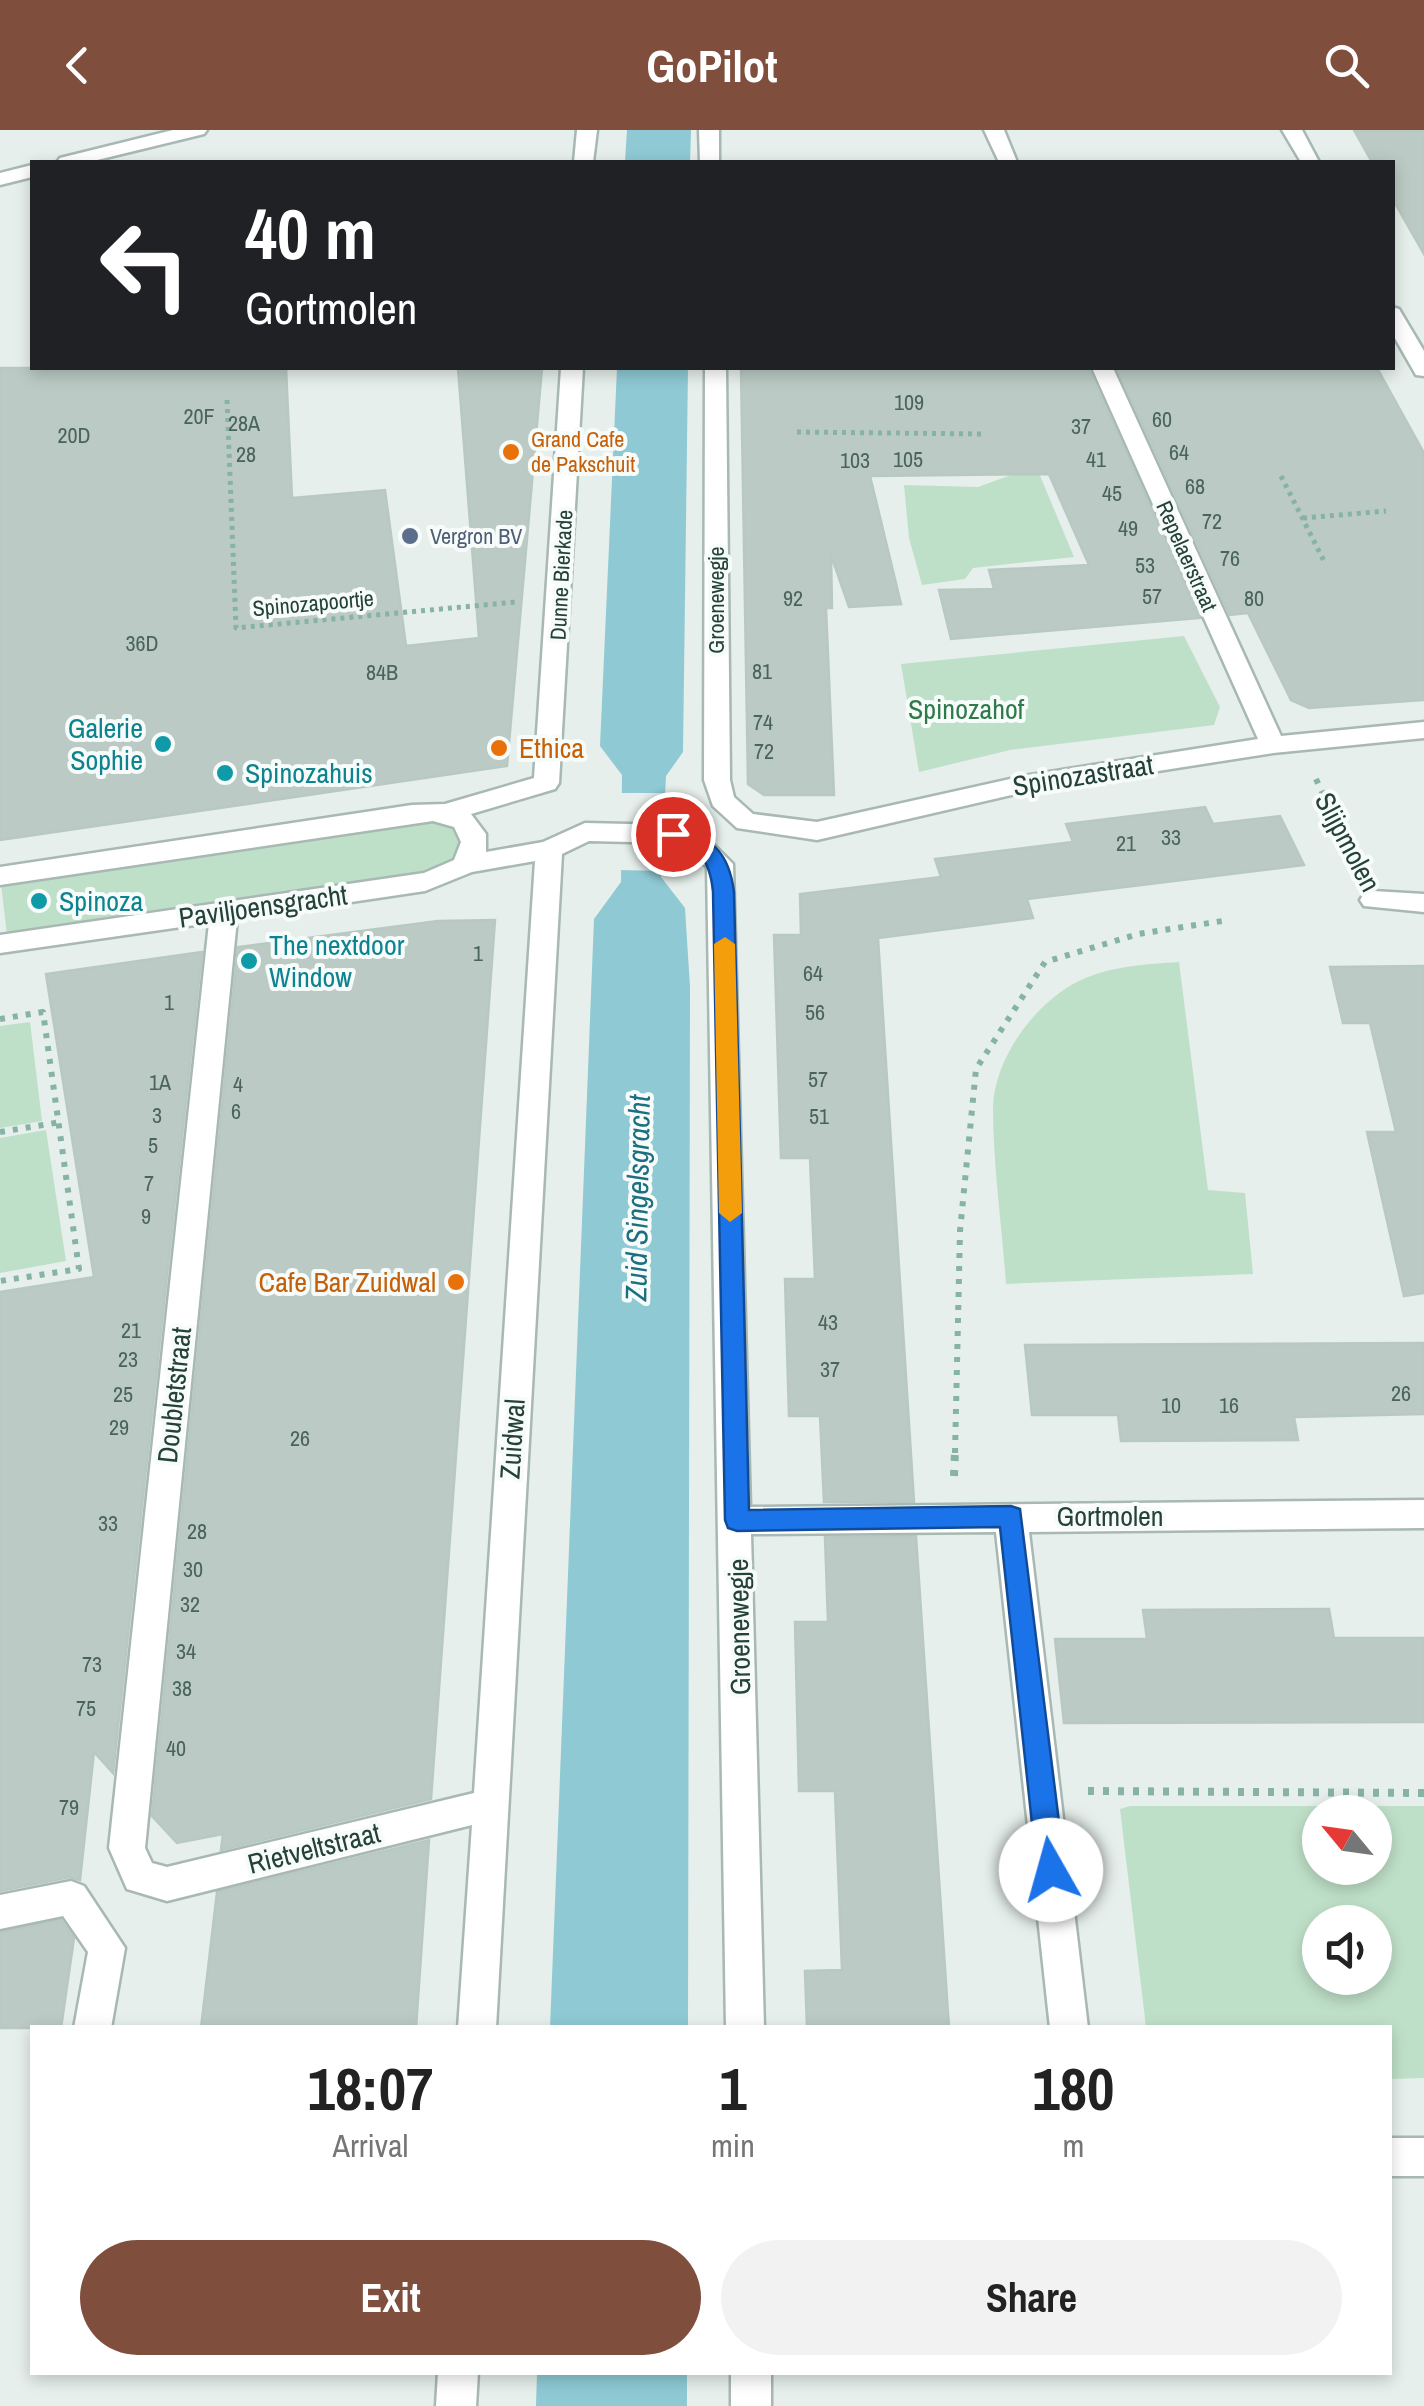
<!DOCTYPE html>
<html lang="en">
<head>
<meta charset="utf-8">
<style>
  body { margin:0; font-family:"Archivo Narrow",sans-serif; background:#f2f2f2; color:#222; height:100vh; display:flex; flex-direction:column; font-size:38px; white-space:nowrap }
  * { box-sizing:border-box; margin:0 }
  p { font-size:32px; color:#767676 }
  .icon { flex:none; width:55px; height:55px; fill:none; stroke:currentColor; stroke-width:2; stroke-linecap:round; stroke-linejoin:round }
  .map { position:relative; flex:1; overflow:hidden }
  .panel { position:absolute; left:30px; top:1895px; width:1362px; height:350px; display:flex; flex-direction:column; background:#fff; border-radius:0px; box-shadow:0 5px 15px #0003 }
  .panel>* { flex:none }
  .hud { position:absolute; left:30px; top:30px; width:1365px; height:210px; border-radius:0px; box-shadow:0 5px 15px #0003; background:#202124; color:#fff; overflow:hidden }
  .needle { width:65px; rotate:299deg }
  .buttons { position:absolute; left:1302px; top:1665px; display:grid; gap:20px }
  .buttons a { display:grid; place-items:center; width:90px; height:90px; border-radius:50%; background:#fff; box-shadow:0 5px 15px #0003; font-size:50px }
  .pin { position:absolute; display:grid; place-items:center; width:85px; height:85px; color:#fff; margin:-42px; border:5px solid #fff; border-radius:50%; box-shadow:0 2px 10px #0007 }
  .me { position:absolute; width:110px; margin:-55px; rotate:353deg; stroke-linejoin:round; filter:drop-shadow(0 0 8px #0008) }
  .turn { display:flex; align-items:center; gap:35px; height:210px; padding:0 50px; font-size:45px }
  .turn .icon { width:130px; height:130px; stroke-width:2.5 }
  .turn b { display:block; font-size:70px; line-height:85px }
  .eta { display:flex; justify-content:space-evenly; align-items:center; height:170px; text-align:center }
  .eta b { font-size:60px; font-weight:700; line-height:70px }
  .cta { display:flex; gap:20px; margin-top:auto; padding:20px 50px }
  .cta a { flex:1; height:115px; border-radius:60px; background:#804e3d; color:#fff; font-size:40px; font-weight:700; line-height:115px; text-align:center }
  .cta a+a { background:#f2f2f2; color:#222 }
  header { display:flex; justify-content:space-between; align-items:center; height:130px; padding:0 50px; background:#804e3d; color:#fff; font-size:45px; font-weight:700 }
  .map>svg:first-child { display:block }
  .green { fill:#bfe0c8; fill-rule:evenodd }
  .water { fill:#8ec9d4 }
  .pier { fill:#e6efeb }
  .building { fill:#bbcac4; stroke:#b8c9c2; stroke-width:2.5 }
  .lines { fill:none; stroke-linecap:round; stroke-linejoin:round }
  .minor-casing { stroke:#a8b8b2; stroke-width:5 }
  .path-far2 { stroke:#86b3a5; stroke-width:5; stroke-dasharray:4 5; stroke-linecap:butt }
  .path-far1 { stroke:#86b3a5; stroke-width:6; stroke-dasharray:5 8; stroke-linecap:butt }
  .path { stroke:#86b3a5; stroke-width:8; stroke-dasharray:6 9; stroke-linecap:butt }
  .minor { fill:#fff; fill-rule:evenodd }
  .route { fill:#1a73e8; stroke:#114b97; stroke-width:2.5 }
  .slow { fill:#f59e0b }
  .food-dot { fill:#e8710a; stroke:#f7fbf9; stroke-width:4 }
  .service-dot { fill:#5c6f8a; stroke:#f7fbf9; stroke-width:4 }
  .culture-dot { fill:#0f9aa8; stroke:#f7fbf9; stroke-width:4 }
  .labels { text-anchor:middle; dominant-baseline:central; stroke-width:8; stroke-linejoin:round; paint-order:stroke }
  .number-label { font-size:22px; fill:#4a645c }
  .far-food-label { font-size:22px; fill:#c56008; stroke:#f7fbf9; text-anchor:start }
  .far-service-label { font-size:22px; fill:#4e5e75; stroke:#f7fbf9; text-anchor:start }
  .far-street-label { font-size:22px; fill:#24423a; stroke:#f7fbf9 }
  .park-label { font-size:28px; fill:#2d7a4b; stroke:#f7fbf9 }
  .culture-label { font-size:28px; fill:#0d838f; stroke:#f7fbf9; text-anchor:start }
  .food-label { font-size:28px; fill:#c56008; stroke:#f7fbf9; text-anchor:start }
  .street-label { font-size:28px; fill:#24423a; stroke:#f7fbf9 }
  .water-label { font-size:30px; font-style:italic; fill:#1c6f80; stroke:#f7fbf9 }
</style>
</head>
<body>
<header><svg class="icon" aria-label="back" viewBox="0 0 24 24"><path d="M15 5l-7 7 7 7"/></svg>GoPilot<svg class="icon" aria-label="search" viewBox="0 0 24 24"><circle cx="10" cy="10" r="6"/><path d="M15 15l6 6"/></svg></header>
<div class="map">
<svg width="1424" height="2276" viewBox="0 0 1424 2276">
  <rect width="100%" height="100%" fill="#e6efeb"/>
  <g class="green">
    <path d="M1036,336L1074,427L973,438L965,449L922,455L909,408L904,355L978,357Z"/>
    <path d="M1184,506L1220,577L1214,595L1010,620L919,642L901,534Z"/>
    <path d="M412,684L471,697L449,745L8,813L0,746Z"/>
    <path d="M1179,832L1208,1060L1245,1063L1253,1144L1006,1154C1002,1096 993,1036 993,978C994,928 1036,871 1081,850C1112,836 1146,834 1179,832Z"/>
    <path d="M30,892L42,991L0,998V896Z"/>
    <path d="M46,1000L66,1131L0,1143V1008Z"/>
    <path d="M1130,1676H1424V1948L1390,1949V1898L1146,1897L1120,1679ZM1320,1682H1375V1738H1320ZM1375,1792V1848H1320V1792Z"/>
  </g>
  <g class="water">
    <path d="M627,0H691L690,32H625Z"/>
    <path d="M617,238H688L683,622L666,646L661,747L685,778L690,857L688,1897L550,1898L594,789L621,752L622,645L600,616Z"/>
    <path d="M537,2243H687V2276H536Z"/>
  </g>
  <path class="pier" d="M617,663H670L666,741L617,740Z"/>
  <g class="building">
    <path d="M1354,0H1424V124L1392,68V32H1372Z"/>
    <path d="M0,238H286L292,368L385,360L406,516L479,508L458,238H542L507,636L0,710Z"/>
    <path d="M741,238H1088L1200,488L951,509L939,460L994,459L989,440L1089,435L1049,344L870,346L901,474L849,477L831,425L832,478H826L834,665H764L748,654Z"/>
    <path d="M1117,238H1377L1424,323V570L1309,578L1291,570L1248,483L1230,485Z"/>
    <path d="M1205,677L1213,694L1280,686L1304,735L1027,769L1033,788L878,808L914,1372H824L820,1286H789L785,1149H815L810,1028H781L774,805H801L800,764L941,747L935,729L1073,712L1066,694Z"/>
    <path d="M495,790L431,1669L221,1720L223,1704L177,1713L152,1686L238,817L438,791Z"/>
    <path d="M202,822L113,1643L94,1622L80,1750L70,1747L0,1761V1162L94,1147L46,844Z"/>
    <path d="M1424,836V1163L1404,1166L1367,1002H1396L1370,893H1343L1330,837Z"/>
    <path d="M1424,1213V1284L1294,1287L1298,1310L1121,1311L1118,1285H1032L1025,1215Z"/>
    <path d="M916,1406L949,1898H807L805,1841L842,1840L835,1661H799L795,1492H828L825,1407Z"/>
    <path d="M1329,1479L1334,1508H1424V1592L1064,1593L1055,1509H1147L1143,1480Z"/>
    <path d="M429,1710L416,1898H201L217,1762Z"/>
    <path d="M61,1790L74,1808L61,1898H0V1802Z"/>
  </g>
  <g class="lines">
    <g class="minor-casing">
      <g id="minor">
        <path d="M173,0H207L204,4L89,32H57L60,28Z"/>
        <path d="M577,0H597L593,32H574Z"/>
        <path d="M699,0H719V32H700Z"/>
        <path d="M984,0H1004L1017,32H999Z"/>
        <path d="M1282,0H1302L1319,32H1301Z"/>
        <path d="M32,35V47L0,55V43Z"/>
        <path d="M1392,177L1399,179L1424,221V246L1416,245L1392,203Z"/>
        <path d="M561,238H583L559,653L555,659L471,684L486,704V722L543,712L585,693L673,695L702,703L733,734L750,1377L1424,1370V1398L1029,1402L1088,1898H1050L996,1402L751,1404L764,1898H726L707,737L684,716L673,713L589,711L562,724L496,1898H458L472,1695L167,1771L127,1759L109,1718L209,793L0,823V805L424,743L454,730L461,712L454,697L433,691L0,755V737L412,675L445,674L534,648ZM535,731L474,1663L167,1737L152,1733L145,1718L237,789L425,761L472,742Z"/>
        <path d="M705,238H726L730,650L734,667L753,684L817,692L1024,646L1258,609L1092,238H1113L1281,606L1424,592V608L1273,623L1024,662L817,710L737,698L713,676L704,650Z"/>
        <path d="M1373,761L1424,764V782L1364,776L1360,770L1364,764Z"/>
        <path d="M71,1751L84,1756L125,1818L111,1898H74L88,1822L63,1786L0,1799V1765Z"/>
        <rect x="1390" y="2008" width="34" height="38"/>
        <path d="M438,2242H478L476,2276H436Z"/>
        <rect x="731" y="2242" width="40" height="34"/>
      </g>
    </g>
    <g class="path-far2">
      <path d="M227,270L236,498L516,472"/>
      <path d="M797,302L981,304"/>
      <path d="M1281,346L1325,433"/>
      <path d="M1303,388L1386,381"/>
    </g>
    <g class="path-far1">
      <path d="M1316,649L1355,733"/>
      <path d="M0,889L43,882L79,1139L0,1151"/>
      <path d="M0,1002L61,992"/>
      <path d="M955,1323L960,1101L976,939L1045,832L1138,804L1229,790"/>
    </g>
    <g class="path">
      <path d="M954,1346L955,1321"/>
      <path d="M1088,1661L1424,1663"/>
    </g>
    <use href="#minor" class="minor"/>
  </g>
  <path class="route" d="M673,697C712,707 729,722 734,762L749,1380L1011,1376L1020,1379L1065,1740L1061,1748L1051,1752L1041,1748L1037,1740L1000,1397L737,1401L728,1398L725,1390L713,762C710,729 699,717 666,709V699Z"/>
  <path class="slow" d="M725,807L735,814L742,1083L730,1092L719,1083L714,814Z"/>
  <g class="food-dot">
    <circle cx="511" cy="322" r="10"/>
    <circle cx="499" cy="618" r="10"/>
    <circle cx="456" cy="1152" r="10"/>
  </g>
  <circle class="service-dot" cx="410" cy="406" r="10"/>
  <g class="culture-dot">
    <circle cx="163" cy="614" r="10"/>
    <circle cx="225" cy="643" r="10"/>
    <circle cx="39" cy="771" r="10"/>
    <circle cx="249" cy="831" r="10"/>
  </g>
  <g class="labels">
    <g class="number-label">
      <text x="909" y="272">109</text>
      <text x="199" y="286">20F</text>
      <text x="1162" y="289">60</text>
      <text x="244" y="293">28A</text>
      <text x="1081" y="296">37</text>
      <text x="74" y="305">20D</text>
      <text x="1179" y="322">64</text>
      <text x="246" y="324">28</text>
      <text x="908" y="329">105</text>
      <text x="1096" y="329">41</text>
      <text x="855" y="330">103</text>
      <text x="1195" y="356">68</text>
      <text x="1112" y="363">45</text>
      <text x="1212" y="391">72</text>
      <text x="1128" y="398">49</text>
      <text x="1230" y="428">76</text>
      <text x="1145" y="435">53</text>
      <text x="1152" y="466">57</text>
      <text x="793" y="468">92</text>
      <text x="1254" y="468">80</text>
      <text x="142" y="513">36D</text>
      <text x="762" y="541">81</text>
      <text x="382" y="542">84B</text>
      <text x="763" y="592">74</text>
      <text x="764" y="621">72</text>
      <text x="1171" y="707">33</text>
      <text x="1126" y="713">21</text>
      <text x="478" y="823">1</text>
      <text x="813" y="843">64</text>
      <text x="169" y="872">1</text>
      <text x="815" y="882">56</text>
      <text x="818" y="949">57</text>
      <text x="160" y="952">1A</text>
      <text x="238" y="954">4</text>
      <text x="236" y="981">6</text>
      <text x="157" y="985">3</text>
      <text x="819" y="986">51</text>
      <text x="153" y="1015">5</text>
      <text x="149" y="1053">7</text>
      <text x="146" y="1086">9</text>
      <text x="828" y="1192">43</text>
      <text x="131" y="1200">21</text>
      <text x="128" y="1229">23</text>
      <text x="830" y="1239">37</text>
      <text x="1401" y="1263">26</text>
      <text x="123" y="1264">25</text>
      <text x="1171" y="1275">10</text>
      <text x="1229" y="1275">16</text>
      <text x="119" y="1297">29</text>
      <text x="300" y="1308">26</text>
      <text x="108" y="1393">33</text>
      <text x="197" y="1401">28</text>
      <text x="193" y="1439">30</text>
      <text x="190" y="1474">32</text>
      <text x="186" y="1521">34</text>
      <text x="92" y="1534">73</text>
      <text x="182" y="1558">38</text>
      <text x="86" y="1578">75</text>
      <text x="176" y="1618">40</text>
      <text x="69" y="1677">79</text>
    </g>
    <g class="far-food-label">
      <text x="531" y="309">Grand Cafe<tspan x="531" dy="25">de Pakschuit</tspan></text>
    </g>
    <g class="far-service-label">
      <text x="430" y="406">Vergron BV</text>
    </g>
    <g class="far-street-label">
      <text transform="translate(1187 426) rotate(66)">Repelaerstraat</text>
      <text transform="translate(561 445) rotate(-87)">Dunne Bierkade</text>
      <text transform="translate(716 470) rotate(-90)">Groenewegje</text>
      <text transform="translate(313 473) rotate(-5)">Spinozapoortje</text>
    </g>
    <g class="park-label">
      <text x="966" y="579">Spinozahof</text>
    </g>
    <g class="culture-label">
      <text x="143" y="598" text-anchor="end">Galerie<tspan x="143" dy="32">Sophie</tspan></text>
      <text x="245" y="643">Spinozahuis</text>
      <text x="59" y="771">Spinoza</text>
      <text x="269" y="815">The nextdoor<tspan x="269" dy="32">Window</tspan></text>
    </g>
    <g class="food-label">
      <text x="519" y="618">Ethica</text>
      <text x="436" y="1152" text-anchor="end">Cafe Bar Zuidwal</text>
    </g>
    <g class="street-label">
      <text transform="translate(1083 645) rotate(-9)">Spinozastraat</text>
      <text transform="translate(1348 712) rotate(62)">Slijpmolen</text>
      <text transform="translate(263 776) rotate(-8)">Paviljoensgracht</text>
      <text transform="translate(174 1265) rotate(-84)">Doubletstraat</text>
      <text transform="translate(512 1309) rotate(-86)">Zuidwal</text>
      <text x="1110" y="1386">Gortmolen</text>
      <text transform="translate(739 1497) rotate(-91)">Groenewegje</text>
      <text transform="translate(314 1718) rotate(-14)">Rietveltstraat</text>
    </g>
    <g class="water-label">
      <text transform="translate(637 1068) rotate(-89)">Zuid Singelsgracht</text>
    </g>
  </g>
</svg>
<div class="buttons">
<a><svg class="needle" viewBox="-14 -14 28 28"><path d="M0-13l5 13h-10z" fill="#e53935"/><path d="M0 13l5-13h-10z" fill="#767676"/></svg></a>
<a><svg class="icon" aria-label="sound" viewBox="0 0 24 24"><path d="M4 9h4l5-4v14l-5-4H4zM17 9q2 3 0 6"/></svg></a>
</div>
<div class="pin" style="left:673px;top:704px;background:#d93025"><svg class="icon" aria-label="arrive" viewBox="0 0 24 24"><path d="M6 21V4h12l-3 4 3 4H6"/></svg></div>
<svg class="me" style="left:1051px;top:1740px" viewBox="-20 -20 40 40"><circle r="19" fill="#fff"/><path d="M0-13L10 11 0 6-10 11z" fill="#1a73e8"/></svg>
<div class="hud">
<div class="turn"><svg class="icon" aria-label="left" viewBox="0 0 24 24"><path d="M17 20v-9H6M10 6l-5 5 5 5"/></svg><div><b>40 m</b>Gortmolen</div></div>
</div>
<section class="panel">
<div class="eta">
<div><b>18:07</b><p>Arrival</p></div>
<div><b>1</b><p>min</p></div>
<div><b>180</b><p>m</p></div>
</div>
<div class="cta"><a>Exit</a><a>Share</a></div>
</section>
</div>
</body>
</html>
